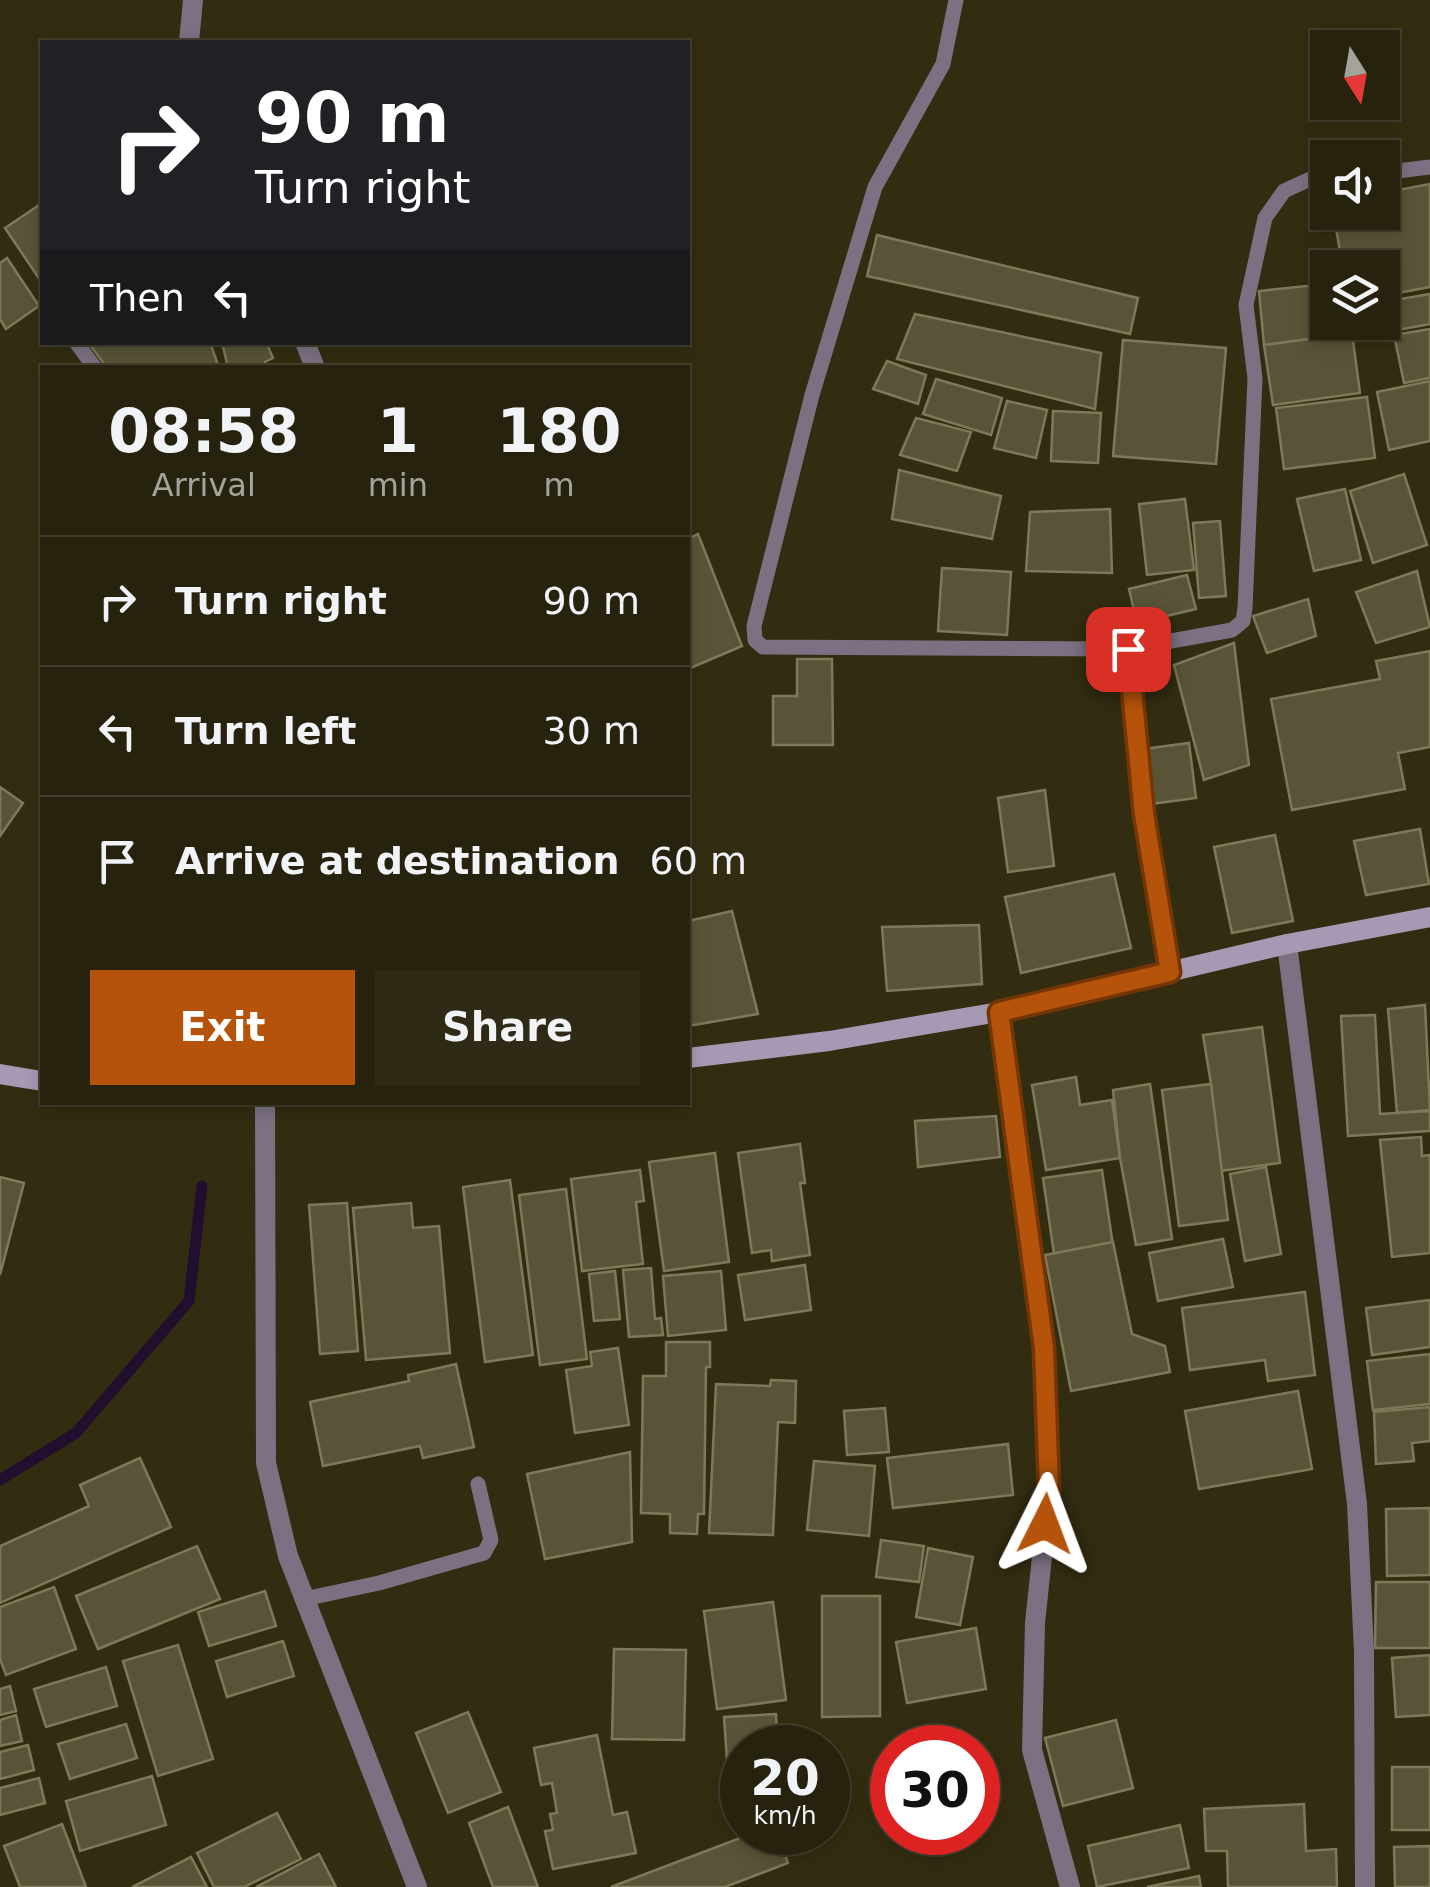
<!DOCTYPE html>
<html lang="en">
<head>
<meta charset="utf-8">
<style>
  body { margin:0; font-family:"DejaVu Sans",sans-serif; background:#2e2a16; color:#f1f3f6; height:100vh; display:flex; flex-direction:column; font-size:38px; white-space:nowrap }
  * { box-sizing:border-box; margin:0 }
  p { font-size:32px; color:#a4a49d }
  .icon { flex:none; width:55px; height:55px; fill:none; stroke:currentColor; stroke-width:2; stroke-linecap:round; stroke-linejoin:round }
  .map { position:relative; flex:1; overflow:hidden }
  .side { position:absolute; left:40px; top:365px; width:650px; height:740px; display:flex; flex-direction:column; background:#26220d; border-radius:0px; box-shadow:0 5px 15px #0003,0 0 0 2px #423f2e }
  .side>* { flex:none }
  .banner { position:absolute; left:40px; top:40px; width:650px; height:305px; border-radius:0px; box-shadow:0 5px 15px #0003,0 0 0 2px #423f2e; background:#202124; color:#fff; overflow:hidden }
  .needle { width:65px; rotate:169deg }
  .fabs { position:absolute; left:1310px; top:30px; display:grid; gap:20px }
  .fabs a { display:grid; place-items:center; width:90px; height:90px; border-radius:0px; background:#26220d; box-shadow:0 5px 15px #0003,0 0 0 2px #423f2e; font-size:50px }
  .speed { position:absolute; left:720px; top:1725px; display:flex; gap:20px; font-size:50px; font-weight:700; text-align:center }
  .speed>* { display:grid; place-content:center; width:130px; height:130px; border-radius:50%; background:#26220d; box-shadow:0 5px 15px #0003,0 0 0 2px #423f2e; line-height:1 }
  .speed small { font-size:25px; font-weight:400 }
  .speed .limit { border:15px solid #d22; background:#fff; color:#111 }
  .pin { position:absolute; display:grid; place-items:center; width:85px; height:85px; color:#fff; margin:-42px; border-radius:20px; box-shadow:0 5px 15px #0006 }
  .me { position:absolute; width:110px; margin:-55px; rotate:3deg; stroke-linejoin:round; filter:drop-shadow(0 0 8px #0008) }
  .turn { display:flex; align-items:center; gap:35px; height:210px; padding:0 50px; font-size:45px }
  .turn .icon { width:130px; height:130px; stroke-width:2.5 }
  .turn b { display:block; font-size:70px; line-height:85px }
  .then { display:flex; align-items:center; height:95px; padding:0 50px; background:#0003; gap:20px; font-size:38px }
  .eta { display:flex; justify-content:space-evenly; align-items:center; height:170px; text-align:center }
  .eta b { font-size:60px; font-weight:700; line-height:70px }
  .cta { display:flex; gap:20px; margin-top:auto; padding:20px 50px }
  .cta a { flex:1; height:115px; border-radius:0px; background:#b45309; color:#fff; font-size:40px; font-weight:700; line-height:115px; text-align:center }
  .cta a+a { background:#2e2a16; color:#f1f3f6 }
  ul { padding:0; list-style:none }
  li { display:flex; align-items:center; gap:30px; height:130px; padding:0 50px; border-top:2px solid #423f2e }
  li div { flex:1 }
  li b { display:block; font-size:38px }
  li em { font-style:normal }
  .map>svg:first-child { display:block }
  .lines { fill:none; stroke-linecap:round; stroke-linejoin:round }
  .stream { stroke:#220e2f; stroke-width:11 }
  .building { fill:#595437; stroke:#7d795a; stroke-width:2.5 }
  .service { stroke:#7b7183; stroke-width:15 }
  .minor { stroke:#7b7183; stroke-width:20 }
  .secondary { stroke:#a798b4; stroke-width:20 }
  .route-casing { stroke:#753606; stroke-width:25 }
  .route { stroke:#b45309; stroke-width:18 }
</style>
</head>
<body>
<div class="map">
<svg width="1430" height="1887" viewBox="0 0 1430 1887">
  <rect width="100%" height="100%" fill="#322d11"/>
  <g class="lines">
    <path class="stream" d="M0,1480L76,1433L189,1301L202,1186"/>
  </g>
  <g class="building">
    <path d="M1430,184V287L1382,296V268H1343L1333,212H1382V193Z"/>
    <path d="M42,203V283L5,228Z"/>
    <path d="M877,235L1138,298L1130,334L867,276Z"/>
    <path d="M7,258L39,306L6,329L0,319V263Z"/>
    <path d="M1316,285L1322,339L1264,345L1259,291Z"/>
    <path d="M1430,294V324L1376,334L1374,322H1382V302Z"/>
    <path d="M915,314L1101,353L1095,409L897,359Z"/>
    <path d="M1430,329V378L1404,383L1394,335Z"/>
    <path d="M1352,333L1360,393L1273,405L1264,345Z"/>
    <path d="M1123,340L1226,348L1216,464L1113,456Z"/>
    <path d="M88,342H210L219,368H107Z"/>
    <path d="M222,342H266L273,358L265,362L266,368H228Z"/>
    <path d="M887,361L926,375L918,404L873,389Z"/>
    <path d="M936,379L1002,398L991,435L923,414Z"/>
    <path d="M1430,381V441L1389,450L1377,392Z"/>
    <path d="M1367,397L1375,458L1284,469L1276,408Z"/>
    <path d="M1007,401L1047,410L1036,458L994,448Z"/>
    <path d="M1053,411L1101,413L1098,463L1051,461Z"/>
    <path d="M916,418L971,432L957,471L900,455Z"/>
    <path d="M899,470L1001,496L992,539L892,519Z"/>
    <path d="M1404,474L1427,545L1373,563L1350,491Z"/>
    <path d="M1345,489L1361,560L1314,571L1297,499Z"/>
    <path d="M1185,499L1194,570L1147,575L1139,504Z"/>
    <path d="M1110,509L1112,573L1026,571L1030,512Z"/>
    <path d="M1220,521L1226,596L1199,598L1193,523Z"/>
    <path d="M698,534L742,646L688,669V539Z"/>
    <path d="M942,568L1011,572L1007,635L938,631Z"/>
    <path d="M1417,571L1430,627L1376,643L1356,592Z"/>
    <path d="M1187,575L1196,609L1137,623L1129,589Z"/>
    <path d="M1308,599L1316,636L1267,653L1253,616Z"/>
    <path d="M1234,643L1249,765L1204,780L1174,665Z"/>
    <path d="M1430,651V747L1398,753L1405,789L1292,810L1271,699L1380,679L1376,661Z"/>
    <path d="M797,659H832L833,745H773V696H797Z"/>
    <path d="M1189,743L1196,798L1151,804L1143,749Z"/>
    <path d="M0,787L23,803L0,836Z"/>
    <path d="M1045,790L1054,866L1008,872L998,798Z"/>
    <path d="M1420,829L1429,884L1366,895L1354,841Z"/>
    <path d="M1275,835L1293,921L1232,933L1214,847Z"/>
    <path d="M1114,874L1131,948L1021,973L1005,897Z"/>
    <path d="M732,911L758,1014L688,1026V921Z"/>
    <path d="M979,925L982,984L887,991L882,927Z"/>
    <path d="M1425,1005L1430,1110L1397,1113L1388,1009Z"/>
    <path d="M1375,1015L1380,1114L1430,1111V1131L1348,1136L1341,1016Z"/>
    <path d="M1262,1027L1280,1163L1220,1171L1211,1084L1203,1035Z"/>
    <path d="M1076,1077L1080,1105L1112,1100L1120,1158L1046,1170L1032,1085Z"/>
    <path d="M1150,1084L1172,1239L1136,1245L1120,1158L1113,1090Z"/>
    <path d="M1211,1084L1228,1220L1179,1226L1162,1090Z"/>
    <path d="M996,1116L1000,1157L918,1167L915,1121Z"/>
    <path d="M1421,1137L1422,1156L1430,1155V1253L1392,1257L1380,1140Z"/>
    <path d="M800,1144L805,1183H800L810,1255L772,1261L771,1250L752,1253L738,1153Z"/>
    <path d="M715,1153L729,1262L664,1271L649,1162Z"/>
    <path d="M1266,1167L1281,1254L1245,1261L1230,1174Z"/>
    <path d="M640,1170L644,1201L636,1202L643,1264L582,1271L571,1179Z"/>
    <path d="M1102,1170L1113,1246L1054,1254L1043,1178Z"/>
    <path d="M0,1177L24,1183L0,1275Z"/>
    <path d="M510,1180L533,1355L485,1362L463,1187Z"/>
    <path d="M566,1189L587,1359L540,1365L519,1195Z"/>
    <path d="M347,1203L358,1351L320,1354L309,1205Z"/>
    <path d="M411,1203L413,1228L439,1226L450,1353L366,1360L353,1208Z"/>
    <path d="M1223,1239L1233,1287L1158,1301L1149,1253Z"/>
    <path d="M1113,1242L1132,1334L1165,1346L1170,1372L1071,1391L1045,1255Z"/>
    <path d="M805,1265L811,1310L745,1320L738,1275Z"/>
    <path d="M651,1268L655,1319L661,1318L663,1335L629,1337L623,1270Z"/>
    <path d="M615,1271L620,1319L594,1321L589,1274Z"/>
    <path d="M721,1271L726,1330L668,1336L663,1276Z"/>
    <path d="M1305,1292L1315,1375L1268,1381L1265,1360L1190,1370L1182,1308Z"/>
    <path d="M1430,1300V1347L1372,1355L1366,1308Z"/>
    <path d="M666,1342H710V1367H706L704,1514H698L697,1534L670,1533V1514L641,1513L643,1376H666Z"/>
    <path d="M618,1348L629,1425L575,1433L566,1370L592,1366L590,1352Z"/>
    <path d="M1430,1354V1404L1373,1410L1367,1361Z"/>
    <path d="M456,1364L474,1447L423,1458L420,1446L323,1466L310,1402L409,1381L408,1375Z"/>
    <path d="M771,1380L796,1381L795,1423L778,1422L773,1535L709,1533L716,1384L770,1386Z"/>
    <path d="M1298,1391L1312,1469L1199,1489L1185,1411Z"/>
    <path d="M1430,1407V1441L1412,1443L1414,1461L1376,1464L1374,1412Z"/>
    <path d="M885,1408L889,1452L847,1455L844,1411Z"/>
    <path d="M1008,1444L1013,1495L893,1508L887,1458Z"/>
    <path d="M630,1452L632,1542L545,1559L527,1474Z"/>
    <path d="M140,1458L171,1527L0,1603V1546L89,1506L80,1485Z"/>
    <path d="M814,1461L875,1466L869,1536L807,1530Z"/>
    <path d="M1430,1508V1575L1387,1576L1386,1509Z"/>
    <path d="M881,1540L924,1546L919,1582L876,1577Z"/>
    <path d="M197,1546L220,1599L98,1649L76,1596Z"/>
    <path d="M928,1548L973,1557L960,1625L916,1617Z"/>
    <path d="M1376,1582H1430V1648H1375Z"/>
    <path d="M54,1587L76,1649L6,1675L0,1659V1607Z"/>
    <path d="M265,1591L276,1626L209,1646L198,1612Z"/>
    <path d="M822,1596H880V1716L822,1717Z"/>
    <path d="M773,1602L786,1700L717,1709L704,1611Z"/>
    <path d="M976,1628L986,1689L907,1703L896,1642Z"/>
    <path d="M283,1641L294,1676L227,1697L216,1661Z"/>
    <path d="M178,1645L213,1759L158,1776L123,1661Z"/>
    <path d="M614,1649L686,1650L684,1740L612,1739Z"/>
    <path d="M1430,1655V1715L1396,1717L1392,1658Z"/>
    <path d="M106,1667L117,1706L46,1727L34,1689Z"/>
    <path d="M10,1686L16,1711L0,1715V1689Z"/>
    <path d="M468,1712L501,1792L448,1813L416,1733Z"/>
    <path d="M776,1714L778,1748H742V1775L728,1776L724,1717Z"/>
    <path d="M16,1715L22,1741L0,1746V1720Z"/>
    <path d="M1116,1720L1133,1788L1063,1806L1045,1738Z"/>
    <path d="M126,1724L137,1758L70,1779L58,1744Z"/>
    <path d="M597,1735L613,1815L627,1812L636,1853L553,1869L545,1831L553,1830L550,1814L557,1813L552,1783L541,1785L534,1748Z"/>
    <path d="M28,1745L34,1770L0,1779V1752Z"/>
    <rect x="1392" y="1767" width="38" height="63"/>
    <path d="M152,1776L166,1825L80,1851L66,1801Z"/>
    <path d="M39,1778L45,1803L0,1815V1788Z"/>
    <path d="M1304,1804L1306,1851L1336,1849L1337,1887H1228L1227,1851H1206L1204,1809Z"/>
    <path d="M508,1807L538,1887H493L469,1823Z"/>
    <path d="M277,1813L301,1859L244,1887H214L197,1853Z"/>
    <path d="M62,1824L86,1887H20L4,1846Z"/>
    <path d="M1180,1825L1189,1868L1097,1887L1088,1846Z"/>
    <path d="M756,1832H777L788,1863L725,1887H611Z"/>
    <path d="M1430,1846V1887H1395L1394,1847Z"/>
    <path d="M319,1854L336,1887H256Z"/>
    <path d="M191,1857L207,1887H132Z"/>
    <path d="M1199,1876L1201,1887H1147Z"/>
  </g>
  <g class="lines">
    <g class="service">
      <path d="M956,0L943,64L875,187L812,395L754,626L755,640L763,647L1127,649L1232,630L1243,621L1245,608L1255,378L1246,305L1265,218L1284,191L1308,180L1328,179"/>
      <path d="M1382,173L1430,167"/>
      <path d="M76,342L95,368"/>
      <path d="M1127,649L1144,814L1169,972"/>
      <path d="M304,1599L379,1583L484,1553L491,1540L478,1484"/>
    </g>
    <g class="minor">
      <path d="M189,42L193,0"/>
      <path d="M305,342L315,368"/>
      <path d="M1287,944L1357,1504L1364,1652L1365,1887"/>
      <path d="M999,1012L1044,1348L1049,1491L1035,1623L1032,1750L1070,1887"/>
      <path d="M265,1102L266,1463L288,1556L417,1887"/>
    </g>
    <g class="secondary">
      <path d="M688,1058L829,1041L999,1012L1287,944L1430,917"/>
      <path d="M0,1074L42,1081"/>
    </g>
  </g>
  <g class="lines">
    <g class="route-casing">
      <path id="route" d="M1045,1524L1049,1491L1044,1348L999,1012L1170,972L1144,814L1128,649"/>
    </g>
    <use href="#route" class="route"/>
  </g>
</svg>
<div class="fabs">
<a><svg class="needle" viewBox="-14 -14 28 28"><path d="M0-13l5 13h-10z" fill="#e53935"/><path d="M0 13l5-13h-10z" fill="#a4a49d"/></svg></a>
<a><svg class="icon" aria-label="sound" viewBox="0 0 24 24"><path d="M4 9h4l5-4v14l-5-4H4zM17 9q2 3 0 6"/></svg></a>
<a><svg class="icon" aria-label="layers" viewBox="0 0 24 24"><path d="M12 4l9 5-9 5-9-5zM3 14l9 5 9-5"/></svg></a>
</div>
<div class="speed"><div>20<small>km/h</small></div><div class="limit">30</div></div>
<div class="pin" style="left:1128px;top:649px;background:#d93025"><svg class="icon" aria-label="arrive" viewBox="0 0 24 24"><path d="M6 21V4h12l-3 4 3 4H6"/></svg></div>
<svg class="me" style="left:1045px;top:1524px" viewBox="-20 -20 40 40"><path d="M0-17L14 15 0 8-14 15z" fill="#b45309" stroke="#fff" stroke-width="4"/></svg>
<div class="banner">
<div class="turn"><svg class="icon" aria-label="right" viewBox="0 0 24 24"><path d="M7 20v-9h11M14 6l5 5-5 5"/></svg><div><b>90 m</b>Turn right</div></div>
<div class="then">Then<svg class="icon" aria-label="left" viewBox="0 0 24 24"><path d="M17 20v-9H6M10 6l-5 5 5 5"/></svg></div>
</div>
<section class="side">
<div class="eta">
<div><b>08:58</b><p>Arrival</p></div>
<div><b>1</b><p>min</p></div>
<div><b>180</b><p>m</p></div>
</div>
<ul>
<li><svg class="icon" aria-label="right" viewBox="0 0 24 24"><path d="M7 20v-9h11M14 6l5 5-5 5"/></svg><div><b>Turn right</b></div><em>90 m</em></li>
<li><svg class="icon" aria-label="left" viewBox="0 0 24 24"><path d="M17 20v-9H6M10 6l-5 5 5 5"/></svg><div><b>Turn left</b></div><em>30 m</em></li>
<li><svg class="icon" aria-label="arrive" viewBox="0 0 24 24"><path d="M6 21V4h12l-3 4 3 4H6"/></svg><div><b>Arrive at destination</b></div><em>60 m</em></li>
</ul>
<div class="cta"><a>Exit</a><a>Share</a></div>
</section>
</div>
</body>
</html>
